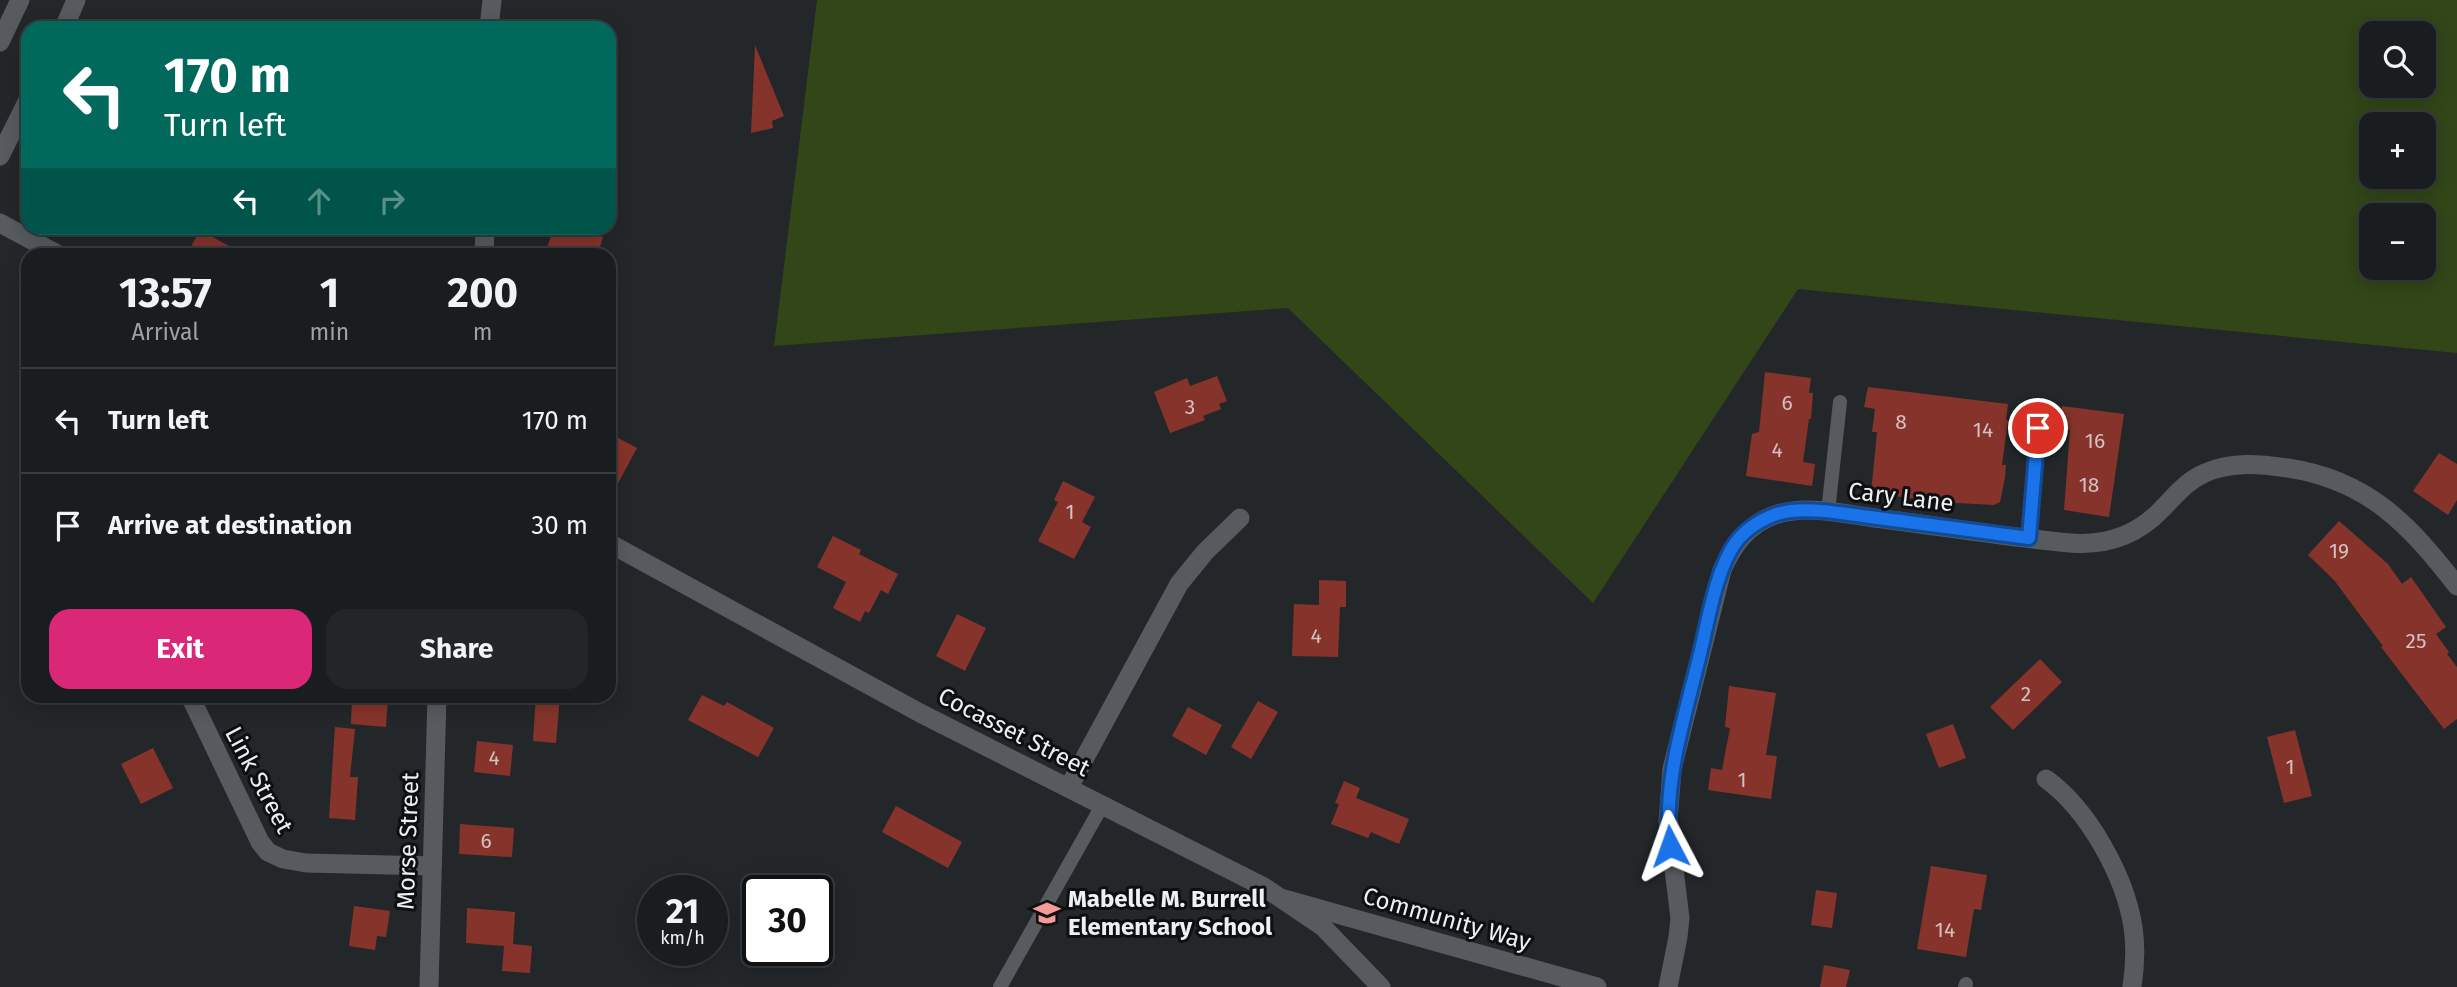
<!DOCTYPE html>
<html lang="en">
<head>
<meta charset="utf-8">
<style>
  body { margin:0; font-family:"Fira Sans",sans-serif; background:#232629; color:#f1f3f6; height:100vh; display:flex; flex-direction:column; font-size:26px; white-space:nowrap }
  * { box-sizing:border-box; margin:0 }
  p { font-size:23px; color:#9fa2a5 }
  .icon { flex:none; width:38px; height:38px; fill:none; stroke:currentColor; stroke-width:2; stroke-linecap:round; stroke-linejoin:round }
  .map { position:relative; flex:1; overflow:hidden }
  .panel { position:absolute; left:21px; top:248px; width:595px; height:455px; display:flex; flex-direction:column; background:#1a1d20; border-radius:21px; box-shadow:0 4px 18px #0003,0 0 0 2px #383b3e }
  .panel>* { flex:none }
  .guide { position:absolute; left:21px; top:21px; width:595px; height:214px; border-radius:21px; box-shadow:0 4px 18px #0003,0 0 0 2px #383b3e; background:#00695c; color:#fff; overflow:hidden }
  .buttons { position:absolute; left:2359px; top:21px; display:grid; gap:14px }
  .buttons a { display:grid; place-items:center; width:77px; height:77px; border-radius:14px; background:#1a1d20; box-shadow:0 4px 18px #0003,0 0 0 2px #383b3e; font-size:35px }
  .speed { position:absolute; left:637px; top:875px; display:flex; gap:14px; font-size:35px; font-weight:700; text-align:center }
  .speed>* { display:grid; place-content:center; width:91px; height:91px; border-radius:50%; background:#1a1d20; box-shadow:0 4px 18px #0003,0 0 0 2px #383b3e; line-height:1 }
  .speed small { font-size:18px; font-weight:400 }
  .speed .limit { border:4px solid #111; border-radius:10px; background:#fff; color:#111 }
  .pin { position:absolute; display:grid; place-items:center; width:60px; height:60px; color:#fff; margin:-30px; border:4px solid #fff; border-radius:50%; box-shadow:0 2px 7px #0007 }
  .me { position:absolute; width:77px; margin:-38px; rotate:356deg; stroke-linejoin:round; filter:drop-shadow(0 0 5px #0008) }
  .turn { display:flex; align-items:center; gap:24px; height:147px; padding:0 28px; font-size:32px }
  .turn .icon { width:91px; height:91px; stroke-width:2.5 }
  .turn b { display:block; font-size:49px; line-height:60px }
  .lanes { display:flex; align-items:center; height:66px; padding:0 28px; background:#0003; justify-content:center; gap:35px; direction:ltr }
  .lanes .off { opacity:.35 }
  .eta { display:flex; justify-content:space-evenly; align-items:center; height:119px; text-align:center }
  .eta b { font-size:42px; font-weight:700; line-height:49px }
  .cta { display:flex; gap:14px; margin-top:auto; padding:14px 28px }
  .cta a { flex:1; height:80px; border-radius:21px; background:#db2777; color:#fff; font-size:28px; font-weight:700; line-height:80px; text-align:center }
  .cta a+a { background:#232629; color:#f1f3f6 }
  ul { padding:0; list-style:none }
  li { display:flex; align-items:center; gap:21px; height:105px; padding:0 28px; border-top:2px solid #383b3e }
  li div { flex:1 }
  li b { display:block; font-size:26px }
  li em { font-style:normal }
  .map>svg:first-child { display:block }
  .green { fill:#324618; fill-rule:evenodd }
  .building { fill:#86342b }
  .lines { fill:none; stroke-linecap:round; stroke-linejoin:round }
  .service { stroke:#575b5f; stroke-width:14 }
  .minor { stroke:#575b5f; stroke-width:19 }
  .tertiary { stroke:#575b5f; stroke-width:19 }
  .secondary { stroke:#575b5f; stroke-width:19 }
  .route-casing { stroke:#114b97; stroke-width:18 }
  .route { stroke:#1a73e8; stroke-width:12 }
  .labels { text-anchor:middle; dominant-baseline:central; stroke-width:6; stroke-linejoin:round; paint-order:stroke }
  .number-label { font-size:21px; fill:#d3c0c0 }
  .street-label { font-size:24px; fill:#edeff2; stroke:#0e0f11 }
  .poi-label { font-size:24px; font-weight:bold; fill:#edeff2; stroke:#0e0f11; text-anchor:start }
</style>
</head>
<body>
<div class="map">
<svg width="2457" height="987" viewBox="0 0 2457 987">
  <rect width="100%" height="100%" fill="#23272a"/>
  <path class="green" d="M817,0H2457V353L1798,289L1593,603L1288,308L774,346ZM2371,33H2424V86H2371ZM2371,124H2424V177H2371ZM2371,215H2424V268H2371Z"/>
  <g class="building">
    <path d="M755,45L784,116L772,121L773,128L751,133Z"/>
    <path d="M554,228H573L603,237L597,256H544Z"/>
    <path d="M200,230L247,256H186Z"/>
    <path d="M1765,372L1811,378L1809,393H1813L1811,419H1809L1803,462L1815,464L1812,486L1746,476L1752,434L1759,432Z"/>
    <path d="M1217,376L1227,401L1219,404L1221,409L1203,416L1205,420L1170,433L1154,392L1187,378L1190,386Z"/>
    <path d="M1868,387L2008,404L2006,420H2008L2002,465H2006L2005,478L2000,502L1994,505L1957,503L1920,496L1917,499L1871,493L1877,432H1872L1875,409L1864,407Z"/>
    <path d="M2062,406L2124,414L2109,517L2064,510L2070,430L2059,428Z"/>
    <path d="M609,433L637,448L609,500Z"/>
    <path d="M2439,453L2457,464V500L2448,515L2413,491Z"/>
    <path d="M1063,481L1095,497L1082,522L1091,527L1074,559L1038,541L1058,502L1054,500Z"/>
    <path d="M2339,521L2388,564L2402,584L2411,577L2446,627L2436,634L2449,652L2447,654L2457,667V719L2444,729L2381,647L2383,646L2334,580L2308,555Z"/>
    <path d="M833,536L861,550L859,554L898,574L888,594L881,590L869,613L865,611L860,622L833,608L846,582L817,567Z"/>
    <path d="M1319,580L1346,581V607H1340L1338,657L1292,656L1294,604L1319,605Z"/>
    <path d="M957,614L986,628L965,671L936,656Z"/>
    <path d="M2040,659L2062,682L2013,730L1990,707Z"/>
    <path d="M1729,686L1776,693L1766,755L1777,756L1771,799L1708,790L1711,768L1722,770L1730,728L1725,727Z"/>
    <path d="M702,695L724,706L727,702L774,728L758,757L688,720Z"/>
    <path d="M352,696H388L386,727L351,724Z"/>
    <path d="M536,696H560L556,743L533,741Z"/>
    <path d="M1258,701L1278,712L1251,759L1231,747Z"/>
    <path d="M1188,707L1222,725L1206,755L1172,736Z"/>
    <path d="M1953,724L1966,758L1939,768L1926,734Z"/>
    <path d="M335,727L355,729L350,777H358L355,820L329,818Z"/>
    <path d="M2295,730L2312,796L2284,803L2267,737Z"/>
    <path d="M477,741L513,745L510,776L474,772Z"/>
    <path d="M153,748L173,788L141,804L121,764Z"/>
    <path d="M1344,781L1360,788L1356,798L1409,819L1399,844L1371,832L1368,838L1331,824L1339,804L1335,803Z"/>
    <path d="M896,806L962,842L948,868L882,832Z"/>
    <path d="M460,824L514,828L512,857L459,854Z"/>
    <path d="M1931,866L1987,875L1981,910L1974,909L1966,957L1917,949Z"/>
    <path d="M1816,890L1837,893L1832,928L1811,925Z"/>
    <path d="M354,906L390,911L386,937L377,936L375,950L349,946Z"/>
    <path d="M467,908L515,912L513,944L532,946L530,973L502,971L504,946L466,943Z"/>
    <path d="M1824,965L1850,970L1846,987H1820Z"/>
  </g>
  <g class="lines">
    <g class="service">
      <path d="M1828,512L1840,402"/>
      <path d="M2029,538L2038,428"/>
      <path d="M1000,987L1103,804"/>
      <path d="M1965,987L1966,984"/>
    </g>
    <g class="minor">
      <path d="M64,28L76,0"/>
      <path d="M489,28L492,0"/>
      <path d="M0,42L20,0"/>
      <path d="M0,156L28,100"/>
      <path d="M484,256L485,228"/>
      <path d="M190,696L260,842L268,852L283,859L306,863L432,866"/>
      <path d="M2046,779C2088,809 2125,876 2133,927C2136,947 2135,967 2132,987"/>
      <path d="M1069,787L1179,584L1205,552L1240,518"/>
      <path d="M1284,899L1597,987"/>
      <path d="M1668,987L1678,937L1680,918L1668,821L1672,769L1722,570C1733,545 1748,524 1775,515C1806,504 1844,514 1875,518C1940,526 2005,537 2070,543C2106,546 2136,536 2161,510C2175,496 2186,481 2205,473C2232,461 2260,464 2288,468C2368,480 2410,525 2457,586"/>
    </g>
    <path class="tertiary" d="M429,987L437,696"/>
    <g class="secondary">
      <path d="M0,223L61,256"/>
      <path d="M609,543L920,713L1264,887L1323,927L1381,987"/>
    </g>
  </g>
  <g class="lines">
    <g class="route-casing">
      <path id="route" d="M1670,846C1663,782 1684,720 1699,658C1708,623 1715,571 1736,542C1748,526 1771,513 1791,511C1816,508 1845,514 1870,517C1923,524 1976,531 2029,538L2038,428"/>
    </g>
    <use href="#route" class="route"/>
  </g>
  <defs>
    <g id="school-bare" transform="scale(2.1)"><path d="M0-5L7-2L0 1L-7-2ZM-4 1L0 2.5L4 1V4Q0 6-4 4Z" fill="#f59b97" stroke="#0e0f11" stroke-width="2.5" paint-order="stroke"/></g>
  </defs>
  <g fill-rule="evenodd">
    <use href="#school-bare" x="1047" y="913"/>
  </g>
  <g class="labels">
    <g class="number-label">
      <text x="1787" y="403">6</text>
      <text x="1190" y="407">3</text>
      <text x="1901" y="422">8</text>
      <text x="1983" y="430">14</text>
      <text x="2095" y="441">16</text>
      <text x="1777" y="450">4</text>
      <text x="2089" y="485">18</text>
      <text x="1070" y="512">1</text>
      <text x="2339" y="551">19</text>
      <text x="1316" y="636">4</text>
      <text x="2416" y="641">25</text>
      <text x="2026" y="694">2</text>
      <text x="494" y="758">4</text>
      <text x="2290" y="767">1</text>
      <text x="1742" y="780">1</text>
      <text x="486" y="841">6</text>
      <text x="1945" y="930">14</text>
    </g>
    <g class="street-label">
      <text transform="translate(1901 497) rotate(7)">Cary Lane</text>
      <text transform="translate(1014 732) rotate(27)">Cocasset Street</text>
      <text transform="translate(259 780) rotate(62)">Link Street</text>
      <text transform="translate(408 841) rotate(-88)">Morse Street</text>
      <text transform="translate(1447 919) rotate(16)">Community Way</text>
    </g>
    <g class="poi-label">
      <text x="1068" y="899">Mabelle M. Burrell<tspan x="1068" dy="28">Elementary School</tspan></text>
    </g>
  </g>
</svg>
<div class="buttons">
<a><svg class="icon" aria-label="search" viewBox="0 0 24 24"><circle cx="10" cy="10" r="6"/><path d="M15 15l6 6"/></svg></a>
<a>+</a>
<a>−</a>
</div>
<div class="speed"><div>21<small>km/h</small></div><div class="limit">30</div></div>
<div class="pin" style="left:2038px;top:428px;background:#d93025"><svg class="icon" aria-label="arrive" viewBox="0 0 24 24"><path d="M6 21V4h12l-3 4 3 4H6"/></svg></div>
<svg class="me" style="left:1670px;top:846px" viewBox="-20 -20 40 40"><path d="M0-17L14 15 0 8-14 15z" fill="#1a73e8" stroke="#fff" stroke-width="4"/></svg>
<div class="guide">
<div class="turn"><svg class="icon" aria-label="left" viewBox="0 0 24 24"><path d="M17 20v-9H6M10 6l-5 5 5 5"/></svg><div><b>170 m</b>Turn left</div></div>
<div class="lanes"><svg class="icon" aria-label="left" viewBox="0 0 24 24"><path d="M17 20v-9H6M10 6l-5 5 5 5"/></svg><svg class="icon off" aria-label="ahead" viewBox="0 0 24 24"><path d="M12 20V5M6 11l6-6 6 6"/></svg><svg class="icon off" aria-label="right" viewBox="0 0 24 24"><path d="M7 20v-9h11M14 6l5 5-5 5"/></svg></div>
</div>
<section class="panel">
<div class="eta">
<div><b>13:57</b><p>Arrival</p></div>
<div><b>1</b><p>min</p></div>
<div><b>200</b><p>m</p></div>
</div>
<ul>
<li><svg class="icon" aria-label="left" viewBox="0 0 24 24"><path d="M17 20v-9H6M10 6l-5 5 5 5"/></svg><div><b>Turn left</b></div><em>170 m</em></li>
<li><svg class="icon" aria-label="arrive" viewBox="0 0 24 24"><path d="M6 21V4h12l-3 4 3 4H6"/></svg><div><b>Arrive at destination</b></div><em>30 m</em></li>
</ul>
<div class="cta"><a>Exit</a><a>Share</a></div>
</section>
</div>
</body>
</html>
